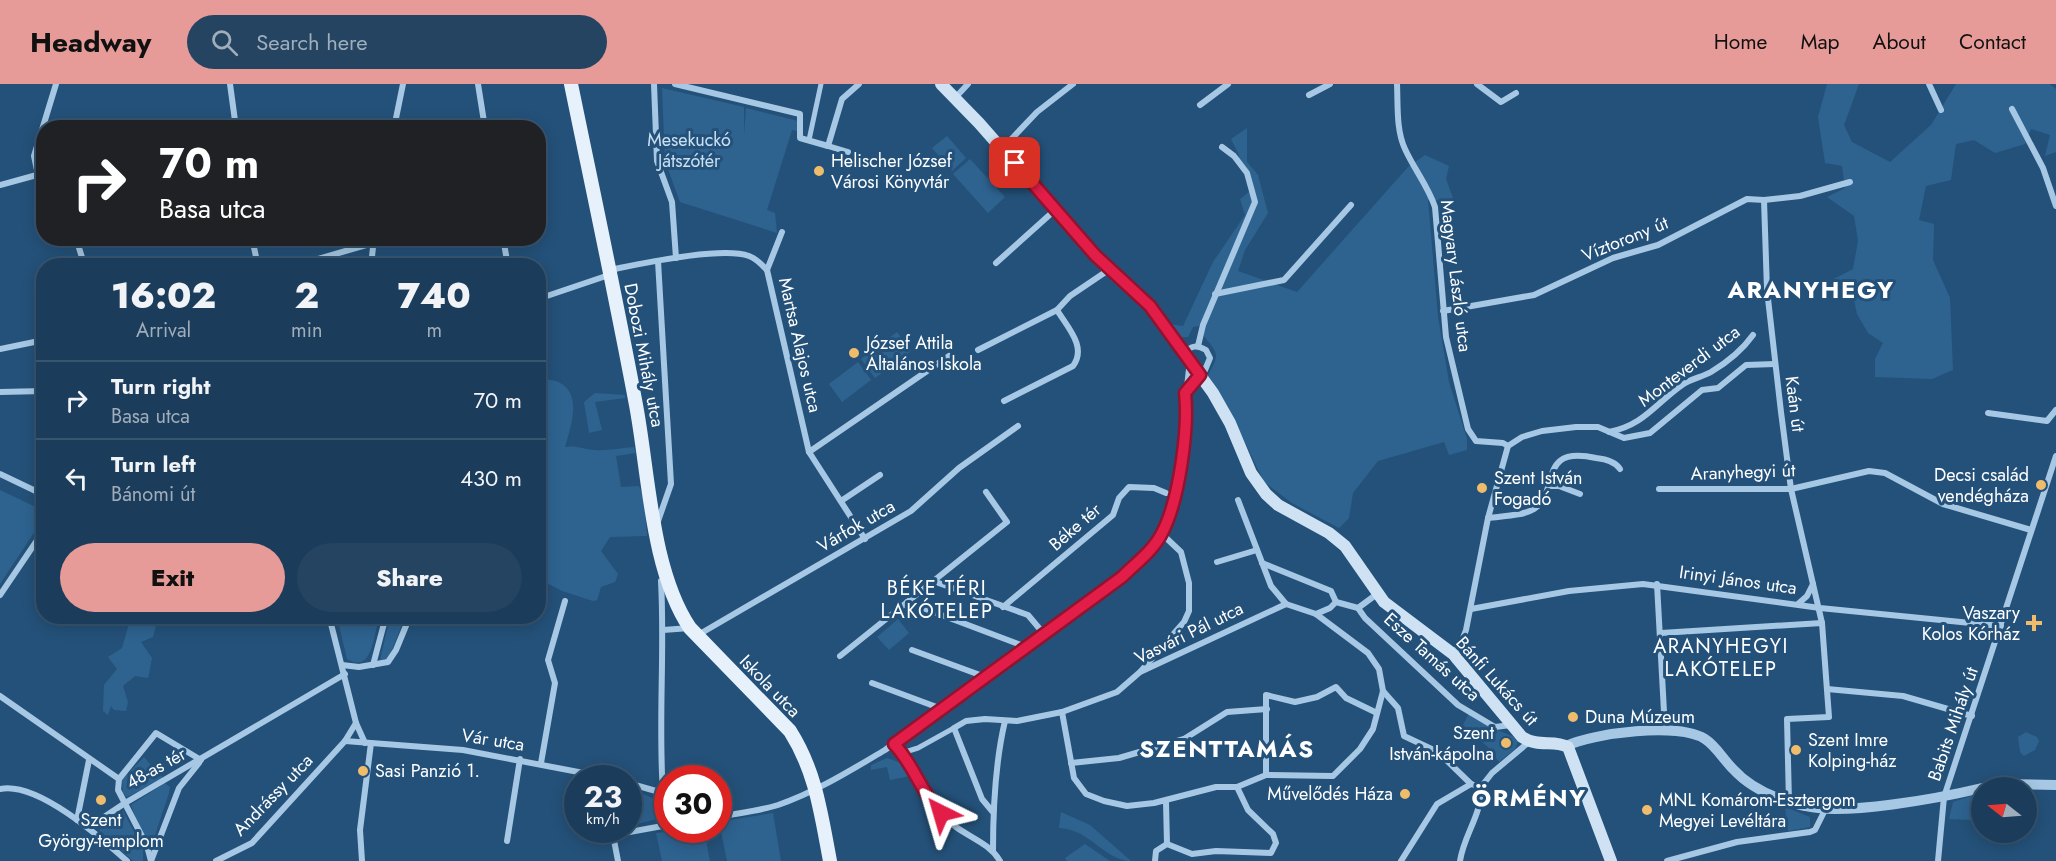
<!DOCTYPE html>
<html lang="en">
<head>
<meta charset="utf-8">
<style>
  body { margin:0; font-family:Jost,sans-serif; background:#244461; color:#f1f3f6; height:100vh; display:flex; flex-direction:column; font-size:22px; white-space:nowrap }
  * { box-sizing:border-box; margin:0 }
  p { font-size:20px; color:#a0aebb }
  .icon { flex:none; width:33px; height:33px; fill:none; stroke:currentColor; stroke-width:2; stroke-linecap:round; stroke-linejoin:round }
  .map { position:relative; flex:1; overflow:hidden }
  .drawer { position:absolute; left:36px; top:174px; width:510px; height:366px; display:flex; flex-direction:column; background:#1b3d5b; border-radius:24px; box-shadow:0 3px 15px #0003,0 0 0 2px #395671 }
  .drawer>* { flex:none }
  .hud { position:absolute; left:36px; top:36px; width:510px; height:126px; border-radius:24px; box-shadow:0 3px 15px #0003,0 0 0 2px #395671; background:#202124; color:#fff; overflow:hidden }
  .needle { width:39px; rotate:287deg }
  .buttons { position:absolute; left:1971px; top:693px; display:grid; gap:12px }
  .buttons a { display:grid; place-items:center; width:66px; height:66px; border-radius:50%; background:#1b3d5b; box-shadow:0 3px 15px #0003,0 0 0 2px #395671; font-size:30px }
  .speed { position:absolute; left:564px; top:681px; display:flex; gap:12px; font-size:30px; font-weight:700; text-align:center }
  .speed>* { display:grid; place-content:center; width:78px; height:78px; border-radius:50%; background:#1b3d5b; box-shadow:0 3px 15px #0003,0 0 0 2px #395671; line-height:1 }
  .speed small { font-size:15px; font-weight:400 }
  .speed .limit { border:9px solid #d22; background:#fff; color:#111 }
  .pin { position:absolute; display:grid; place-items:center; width:51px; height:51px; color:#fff; margin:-26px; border-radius:12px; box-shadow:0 3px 9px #0006 }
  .me { position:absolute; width:66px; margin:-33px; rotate:320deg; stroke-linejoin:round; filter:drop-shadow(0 0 4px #0008) }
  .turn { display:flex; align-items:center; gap:21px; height:126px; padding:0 24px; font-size:27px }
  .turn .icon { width:78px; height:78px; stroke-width:2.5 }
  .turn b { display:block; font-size:42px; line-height:51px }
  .eta { display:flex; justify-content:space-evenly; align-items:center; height:102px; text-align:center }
  .eta b { font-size:36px; font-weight:800; line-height:42px }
  .action { display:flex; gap:12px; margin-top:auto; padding:12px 24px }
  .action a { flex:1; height:69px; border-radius:36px; background:#e69b98; color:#111; font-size:24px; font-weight:800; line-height:69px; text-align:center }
  .action a+a { background:#244461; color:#f1f3f6 }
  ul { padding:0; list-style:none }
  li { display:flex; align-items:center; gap:18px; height:78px; padding:0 24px; border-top:2px solid #395671 }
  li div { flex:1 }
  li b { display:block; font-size:22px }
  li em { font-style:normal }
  header { display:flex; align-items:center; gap:36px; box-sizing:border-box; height:84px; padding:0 30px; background:#e69b98; color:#111 }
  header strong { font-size:28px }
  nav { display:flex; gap:33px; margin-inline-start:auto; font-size:21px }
  .search { width:420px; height:54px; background:#244461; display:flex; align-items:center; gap:15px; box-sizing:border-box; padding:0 21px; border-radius:33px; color:#a0aebb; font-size:22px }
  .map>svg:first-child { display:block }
  .green { fill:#2e6390 }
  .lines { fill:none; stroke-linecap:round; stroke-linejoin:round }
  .pedestrian { stroke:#a6c8e4; stroke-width:5 }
  .minor { stroke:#a6c8e4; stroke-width:6 }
  .tertiary { stroke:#a6c8e4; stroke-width:10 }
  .secondary { stroke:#cfe2f4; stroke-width:12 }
  .primary { stroke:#e6f1fc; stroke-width:14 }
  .route-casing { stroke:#92132f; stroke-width:15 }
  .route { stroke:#e11d48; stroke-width:10 }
  .poi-dot { fill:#eebc6a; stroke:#245179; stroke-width:2 }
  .labels { text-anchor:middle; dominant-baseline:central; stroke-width:6; stroke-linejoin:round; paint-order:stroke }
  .park-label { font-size:18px; fill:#c9e0f3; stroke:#245179 }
  .poi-label { font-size:18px; fill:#fff; stroke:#245179; text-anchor:start }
  .street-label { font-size:18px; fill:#fff; stroke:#245179 }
  .neighbourhood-label { font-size:20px; letter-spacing:1.5px; fill:#fff; stroke:#245179 }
  .district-label { font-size:24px; font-weight:bold; letter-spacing:1.5px; fill:#fff; stroke:#245179 }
</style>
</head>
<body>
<header>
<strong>Headway</strong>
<div class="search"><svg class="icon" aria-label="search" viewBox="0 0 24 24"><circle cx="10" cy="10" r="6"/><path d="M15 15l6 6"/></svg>Search here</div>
<nav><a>Home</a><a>Map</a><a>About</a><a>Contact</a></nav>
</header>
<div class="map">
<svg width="2056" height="777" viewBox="0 0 2056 777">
  <rect width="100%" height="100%" fill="#245179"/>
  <g class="green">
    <path d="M1827,0H1859L1844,41L1852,58L1890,78L1931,41L1956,0H2049L2056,5V68L2045,72L2050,51L2031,45L2025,60L1995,69L1974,56L1956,60L1951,96L1926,102L1919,136L1934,140L1933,176L1950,214L1953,286L1932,295L1875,293V275L1883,259L1868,249L1857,230L1854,216L1830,197L1853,185L1858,157L1854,132L1827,113L1845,104L1842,82L1825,79L1818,33Z"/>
    <path d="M662,4L744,23V51L746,24L798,37L797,47L792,46L767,126L775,129L777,149L680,118L665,77Z"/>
    <path d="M1247,44V78L1258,91L1268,129L1245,166L1238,187L1297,208L1408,83L1425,71L1449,82L1446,95L1453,114L1444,117L1428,116L1438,233L1449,298L1467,355V366L1449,371L1444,358L1378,377L1353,409L1349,434L1339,444L1292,419L1264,398L1228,323L1208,291C1221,269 1217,269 1203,251L1205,241L1193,243L1188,253H1178L1168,240L1183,242L1213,178L1245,131L1240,115L1254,104L1250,88L1237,80L1239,71L1231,55Z"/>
    <path d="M947,52L966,74L952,87L932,64Z"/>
    <path d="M970,75L1005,113L988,129L953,90Z"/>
    <path d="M897,248L911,267L875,294L861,275Z"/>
    <path d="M858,278L871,296L842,318L829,300Z"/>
    <path d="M539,294C545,295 557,296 562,300C582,313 570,345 565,363C576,361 583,365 594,366C607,367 621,364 634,363L636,369L616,372L621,403L639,402L644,415L647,452L610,453L601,467L618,490L615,498L601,503L597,516L593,517L562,507L539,495L538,388L545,360L539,358Z"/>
    <path d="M595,309L625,311V314L595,318L602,346L589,349L584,318Z"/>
    <path d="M0,406L44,427L43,435L0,500Z"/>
    <path d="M131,533H158L153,553L141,558L152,574L148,594L135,592L123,602L128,618L126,627L114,626L111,622L108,631L103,627L104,601L117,585L108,573L122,564Z"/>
    <path d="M337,533H352L354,536L377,542C373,558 370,589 347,575Z"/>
    <path d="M390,533H403L404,536L388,575L380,576Z"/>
    <path d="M898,535L909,549L889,566L877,553Z"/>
    <path d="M1469,629L1495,645L1519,655L1515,665L1499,678L1488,663L1463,641Z"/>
    <path d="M2026,648L2037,653L2039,657L2035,666L2024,672L2020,668L2018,653Z"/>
    <path d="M144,673L154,685L157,683L163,695L127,713L123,709L122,696Z"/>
    <path d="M887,674L904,680L910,692L890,696L887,683L871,686V681Z"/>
    <path d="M165,699L170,703L169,709L153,757L150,759L138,740L131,721Z"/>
    <path d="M629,707C642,710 657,711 661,727L657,735L629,742Z"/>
    <path d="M1977,710L1975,736L1949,735L1953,718Z"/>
    <path d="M1785,723L1810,733V743L1788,747Z"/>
    <path d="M123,727L143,765V777H133L100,747L99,744Z"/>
    <path d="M1061,728L1090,741L1131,777C1105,777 1090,745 1059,744Z"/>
    <path d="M773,729L781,777H727L719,738Z"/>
    <path d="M678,746H704L710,777H662L656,749Z"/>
    <path d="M1085,760L1110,777H1067L1065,774Z"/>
  </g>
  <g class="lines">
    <g class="pedestrian">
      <path d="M809,56L821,0"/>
      <path d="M902,669L918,664L954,644"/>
    </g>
    <g class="minor">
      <path d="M230,0L236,44"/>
      <path d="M478,0L485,44"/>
      <path d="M654,0L657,77L672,118L676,174"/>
      <path d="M675,0L800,30V54L828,62L842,15L859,0"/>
      <path d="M1397,0C1398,21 1396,46 1405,65C1414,85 1428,102 1435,123L1446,253L1468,345L1476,357L1503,359L1508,362"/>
      <path d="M1477,0L1501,18L1516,9"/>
      <path d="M1929,0L1941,26"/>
      <path d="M1309,11L1330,0"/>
      <path d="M955,14L968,0"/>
      <path d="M1200,21L1228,0"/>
      <path d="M2012,25L2043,84L2056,122"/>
      <path d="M394,44L403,0"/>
      <path d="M828,62L848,68"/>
      <path d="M1002,65L1037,28L1073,0"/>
      <path d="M38,91L34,72L56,0"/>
      <path d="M0,101L44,89"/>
      <path d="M1764,116L1767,206L1781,328L1791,405L1822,539L1829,633L1787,635L1789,718"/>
      <path d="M76,154L84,180"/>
      <path d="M252,154L258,182"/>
      <path d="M503,154L508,182"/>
      <path d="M996,179L1055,126"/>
      <path d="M294,182L373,159"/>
      <path d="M371,182L374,154"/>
      <path d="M609,186C640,180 722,162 749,172C757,175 762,181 767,186L809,368L865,455"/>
      <path d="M767,186L782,148"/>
      <path d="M1215,210L1284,196L1351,121"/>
      <path d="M538,215L609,191"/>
      <path d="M1443,227L1534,211L1613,174L1658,161L1747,115L1764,116L1800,112L1850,98"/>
      <path d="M1198,262L1203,241L1255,118L1247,89L1234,72L1222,63"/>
      <path d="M0,265L44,256"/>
      <path d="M978,266L1057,226L1070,212L1110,185"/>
      <path d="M1185,269C1191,261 1197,261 1206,266L1210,274L1205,286L1187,306"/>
      <path d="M0,308L44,307"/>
      <path d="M1004,317L1073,282C1087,263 1068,244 1057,226"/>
      <path d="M1988,329L2047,337L2056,326"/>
      <path d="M1609,348C1644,341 1655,320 1682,301C1690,295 1702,293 1711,288C1726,279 1743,265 1753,251"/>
      <path d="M1508,362L1522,353L1542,347L1576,343H1598L1624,354L1650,349L1702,306L1718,304L1746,281L1775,280"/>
      <path d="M809,368L949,272"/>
      <path d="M0,390L44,411"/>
      <path d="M1548,402H1559L1580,410"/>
      <path d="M1659,405H1791L1869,387L1885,389L1943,420L2031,446"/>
      <path d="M1238,416L1271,502L1286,520"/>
      <path d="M841,417L880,391"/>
      <path d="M1488,434C1501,432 1523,432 1534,425C1561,407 1536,361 1596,374C1605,375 1615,377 1620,385"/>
      <path d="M657,440L671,400L658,177"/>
      <path d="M1217,478L1257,466"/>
      <path d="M1262,479L1331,507L1336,518"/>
      <path d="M661,497C665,568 658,639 663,709L668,719"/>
      <path d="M933,497L1028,531L1044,550"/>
      <path d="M1657,500L1665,646"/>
      <path d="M0,511L44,446"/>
      <path d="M907,518L1021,561L1024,565"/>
      <path d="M1336,518L1358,524L1365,534L1458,621L1495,643L1511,641"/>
      <path d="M1798,520L1807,512L1813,500"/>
      <path d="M1003,523L1113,431L1119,414L1129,403L1154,404L1166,409"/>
      <path d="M1358,524L1377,510"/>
      <path d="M1471,525L1569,507L1643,500L1820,524L2001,542"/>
      <path d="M1316,530L1330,524L1336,518"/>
      <path d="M329,532L356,639L365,659"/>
      <path d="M663,546L690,544"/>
      <path d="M1661,549L1822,539"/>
      <path d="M698,551L911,427L959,384L1018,342"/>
      <path d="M912,566L980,591L983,596"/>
      <path d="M1453,570L1461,559L1466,546L1488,434L1508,362"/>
      <path d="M840,572L1007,438L986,408"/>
      <path d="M342,581L359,583L388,578L396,566L410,532"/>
      <path d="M373,581L386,532"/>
      <path d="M1141,587L1184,538L1189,527V499L1181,468L1162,450"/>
      <path d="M872,599L942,625"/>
      <path d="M1827,605L1903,612L1972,632"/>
      <path d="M1383,607L1398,624L1404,652L1438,668L1471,700"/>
      <path d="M0,612L119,695"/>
      <path d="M1062,628L1074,694L1086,710L1104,717L1127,722L1154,719L1216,703H1237L1266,691L1333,692L1360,665L1373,645L1383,607L1379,585L1368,569L1316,530L1286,520"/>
      <path d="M345,657L463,666L610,694"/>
      <path d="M894,660C907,674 911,688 921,704C928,718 943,733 956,743C971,754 990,760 1000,777"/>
      <path d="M541,679L555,599L548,576L565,517"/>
      <path d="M1071,679L1119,674L1184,655L1227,628L1267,625"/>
      <path d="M1266,691V611L1295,618L1317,613L1336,603L1346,614L1377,629"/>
      <path d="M628,699L663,709"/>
      <path d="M1481,703L1492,689L1529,658"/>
      <path d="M0,705C37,697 100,753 127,777"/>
      <path d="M1166,718L1167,760"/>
      <path d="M992,727L982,715L954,644L966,637L985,635L1017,637L1062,628L1117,608L1140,588L1286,520"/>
      <path d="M718,733C738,729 759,727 778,721C816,708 851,686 885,666L1122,493C1166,453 1171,434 1180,376C1183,362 1187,345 1187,330C1187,312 1186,299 1190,280"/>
      <path d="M77,736L89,676"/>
      <path d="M89,743L125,719L345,590"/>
      <path d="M507,757L520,675"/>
      <path d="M1167,760L1192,770L1216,767L1271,769L1276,759L1273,750L1248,726L1237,703"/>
      <path d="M993,767C993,723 995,679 1005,637"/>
      <path d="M151,777L147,762L118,706L119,695L156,649L201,676"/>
      <path d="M151,777L179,704L199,679"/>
      <path d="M216,777L252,759L345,657L356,639"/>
      <path d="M362,777L360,746L371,659"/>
      <path d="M618,777L613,751L668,741"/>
      <path d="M1155,777L1156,767L1167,760"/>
      <path d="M1401,777L1437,720L1471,700L1481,703"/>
      <path d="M1460,777C1464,750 1482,731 1481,703"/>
      <path d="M1667,777L1737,758L1810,748L1815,746L1825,726"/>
      <path d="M1938,777L1944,713L2056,372"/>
    </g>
    <g class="tertiary">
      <path d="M1566,662C1593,649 1679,638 1705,655C1716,662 1723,675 1733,685C1752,706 1778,716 1805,722C1844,732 1940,714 1982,704"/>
      <path d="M1984,704L2001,700L2056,701"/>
    </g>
    <path class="secondary" d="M941,0L979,39L1095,171L1150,222L1213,309L1230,339L1251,389L1266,410L1278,421L1329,449L1345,462L1384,518L1453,570L1522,653C1539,664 1553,655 1568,663L1611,777"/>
    <path class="primary" d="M571,0C593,107 616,214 636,321C649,390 651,486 690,544L790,647C816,688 821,730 830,777"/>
  </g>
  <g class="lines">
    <g class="route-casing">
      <path id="route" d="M941,729C919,706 915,682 894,660L1122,493C1136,479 1153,467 1162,449C1179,417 1189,345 1185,309L1200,291L1150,222L1095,171L1015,79"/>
    </g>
    <use href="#route" class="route"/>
  </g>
  <g class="poi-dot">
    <circle cx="819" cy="87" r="6"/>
    <circle cx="854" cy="269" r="6"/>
    <circle cx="2041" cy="401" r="6"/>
    <circle cx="1482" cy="404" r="6"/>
    <path d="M2031 530h6v6h6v6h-6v6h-6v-6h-6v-6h6z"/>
    <circle cx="1573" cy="633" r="6"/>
    <circle cx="1506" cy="659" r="6"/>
    <circle cx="1796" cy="666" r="6"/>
    <circle cx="363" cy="687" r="6"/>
    <circle cx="1405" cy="710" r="6"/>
    <circle cx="101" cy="716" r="6"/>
    <circle cx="1647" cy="726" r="6"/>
  </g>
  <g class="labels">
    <g class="park-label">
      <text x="689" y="56">Mesekuckó<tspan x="689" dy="21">Játszótér</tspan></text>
    </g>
    <g class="poi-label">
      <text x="831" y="77">Helischer József<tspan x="831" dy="21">Városi Könyvtár</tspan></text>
      <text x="866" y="259">József Attila<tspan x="866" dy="21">Általános Iskola</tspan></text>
      <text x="2029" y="391" text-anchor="end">Decsi család<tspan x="2029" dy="21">vendégháza</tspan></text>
      <text x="1494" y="394">Szent István<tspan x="1494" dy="21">Fogadó</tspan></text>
      <text x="2020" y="529" text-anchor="end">Vaszary<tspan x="2020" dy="21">Kolos Kórház</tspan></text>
      <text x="1585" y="633">Duna Múzeum</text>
      <text x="1494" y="649" text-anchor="end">Szent<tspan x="1494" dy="21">István-kápolna</tspan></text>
      <text x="1808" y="656">Szent Imre<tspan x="1808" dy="21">Kolping-ház</tspan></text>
      <text x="375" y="687">Sasi Panzió 1.</text>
      <text x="1393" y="710" text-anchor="end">Művelődés Háza</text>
      <text x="1659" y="716">MNL Komárom-Esztergom<tspan x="1659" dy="21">Megyei Levéltára</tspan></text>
      <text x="101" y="736" text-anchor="middle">Szent<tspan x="101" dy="21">György-templom</tspan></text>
    </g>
    <g class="street-label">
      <text transform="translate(1625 155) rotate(-22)">Víztorony út</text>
      <text transform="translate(1456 192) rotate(83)">Magyary László utca</text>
      <text transform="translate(800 261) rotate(77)">Martsa Alajos utca</text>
      <text transform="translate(644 271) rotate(79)">Dobozi Mihály utca</text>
      <text transform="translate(1689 282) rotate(-37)">Monteverdi utca</text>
      <text transform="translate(1795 320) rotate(83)">Kaán út</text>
      <text transform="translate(1743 388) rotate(-2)">Aranyhegyi út</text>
      <text transform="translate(856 442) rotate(-30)">Várfok utca</text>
      <text transform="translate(1075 443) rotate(-41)">Béke tér</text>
      <text transform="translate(1738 496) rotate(8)">Irinyi János utca</text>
      <text transform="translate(1189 549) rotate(-26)">Vasvári Pál utca</text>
      <text transform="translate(1432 573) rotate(42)">Esze Tamás utca</text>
      <text transform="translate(1497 597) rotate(48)">Bánfi Lukács út</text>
      <text transform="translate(770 602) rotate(46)">Iskola utca</text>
      <text transform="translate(1953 640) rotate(-71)">Babits Mihály út</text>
      <text transform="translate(493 656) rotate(9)">Vár utca</text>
      <text transform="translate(156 684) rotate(-29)">48-as tér</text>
      <text transform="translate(273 711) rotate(-46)">Andrássy utca</text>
    </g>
    <g class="neighbourhood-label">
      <text x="937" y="504">BÉKE TÉRI<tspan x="937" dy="23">LAKÓTELEP</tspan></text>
      <text x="1721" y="562">ARANYHEGYI<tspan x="1721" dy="23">LAKÓTELEP</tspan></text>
    </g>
    <g class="district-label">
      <text x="1811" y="205">ARANYHEGY</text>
      <text x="1227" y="664">SZENTTAMÁS</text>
      <text x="1529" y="713">ÖRMÉNY</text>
    </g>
  </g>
</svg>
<div class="buttons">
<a><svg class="needle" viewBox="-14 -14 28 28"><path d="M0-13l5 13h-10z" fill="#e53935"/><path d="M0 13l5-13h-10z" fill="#a0aebb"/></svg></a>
</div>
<div class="speed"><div>23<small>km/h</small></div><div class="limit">30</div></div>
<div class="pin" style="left:1015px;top:79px;background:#d93025"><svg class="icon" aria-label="arrive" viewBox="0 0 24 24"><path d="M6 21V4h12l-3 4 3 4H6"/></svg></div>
<svg class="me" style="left:941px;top:729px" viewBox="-20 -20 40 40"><path d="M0-17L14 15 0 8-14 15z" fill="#e11d48" stroke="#fff" stroke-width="4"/></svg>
<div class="hud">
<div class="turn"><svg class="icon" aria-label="right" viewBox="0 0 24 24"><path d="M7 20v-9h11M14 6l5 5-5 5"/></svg><div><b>70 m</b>Basa utca</div></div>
</div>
<section class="drawer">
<div class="eta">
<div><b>16:02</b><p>Arrival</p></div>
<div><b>2</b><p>min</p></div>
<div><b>740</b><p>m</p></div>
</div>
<ul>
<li><svg class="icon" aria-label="right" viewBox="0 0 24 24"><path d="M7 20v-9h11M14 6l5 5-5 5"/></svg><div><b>Turn right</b><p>Basa utca</p></div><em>70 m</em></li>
<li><svg class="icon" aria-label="left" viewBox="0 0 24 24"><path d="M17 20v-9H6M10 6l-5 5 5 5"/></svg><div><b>Turn left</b><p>Bánomi út</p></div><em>430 m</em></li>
</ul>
<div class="action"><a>Exit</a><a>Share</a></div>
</section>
</div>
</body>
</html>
